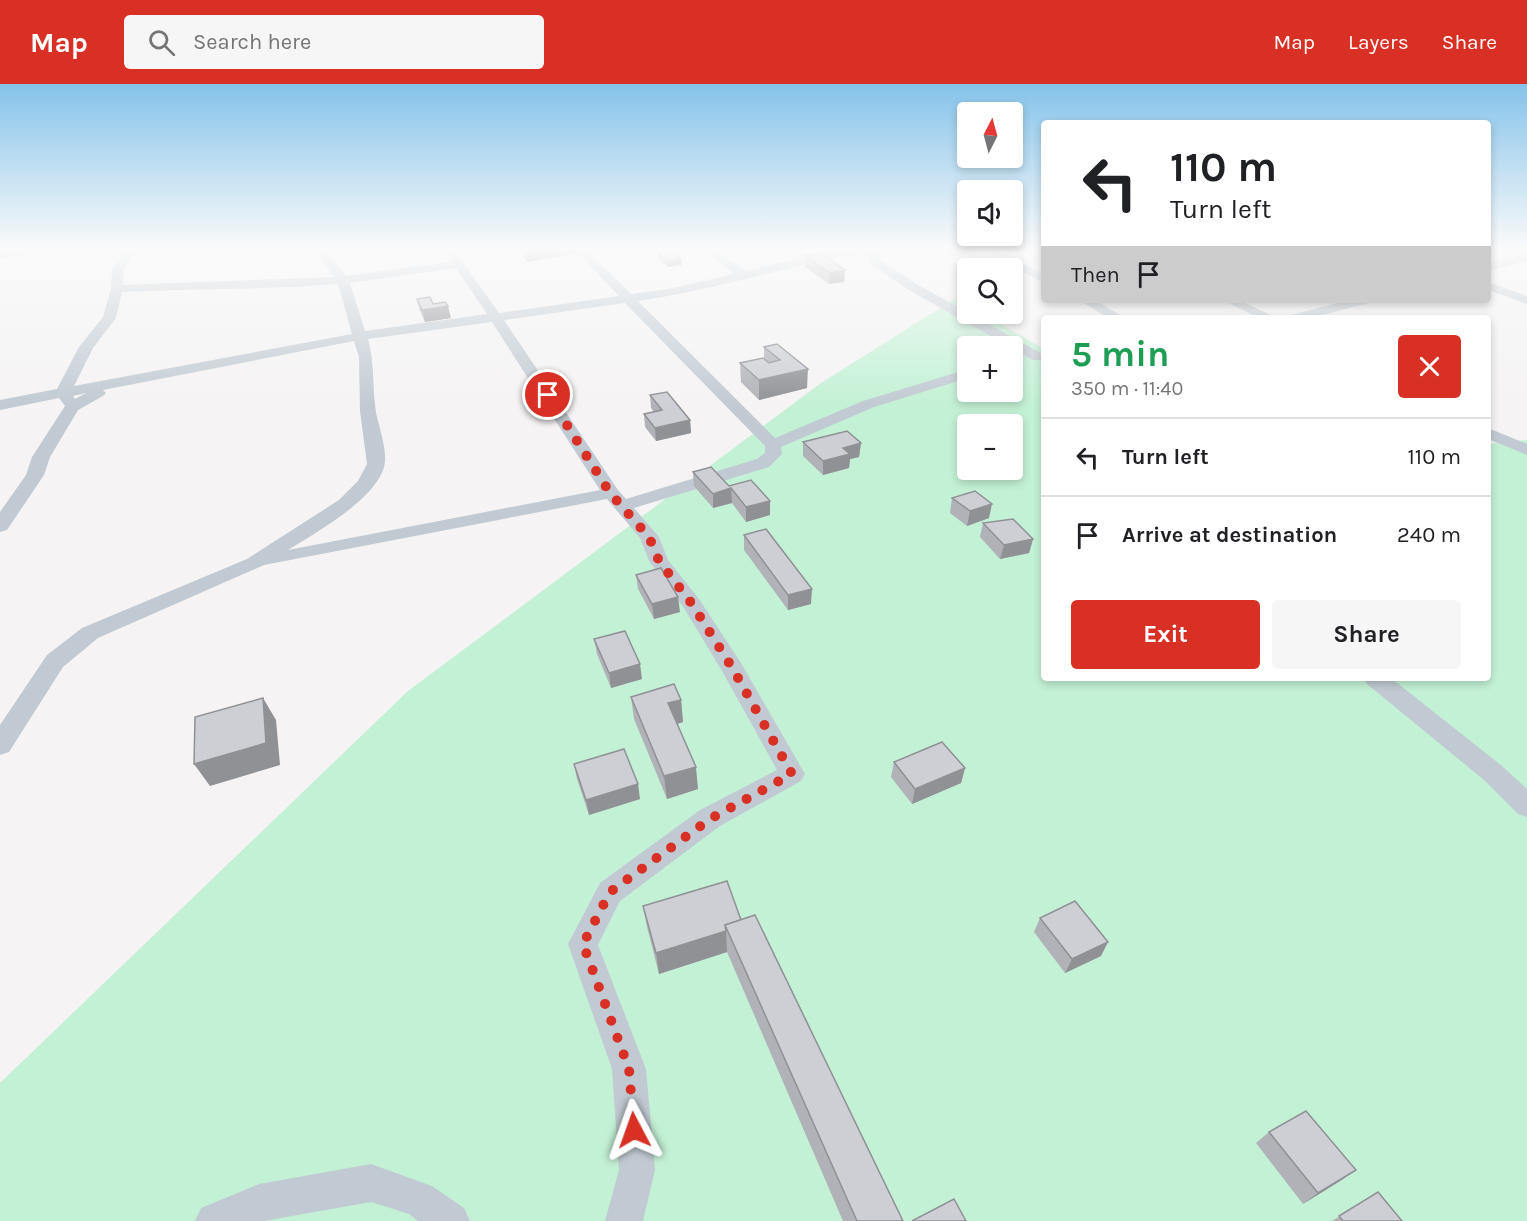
<!DOCTYPE html>
<html lang="en">
<head>
<meta charset="utf-8">
<style>
  body { margin:0; font-family:Karla,sans-serif; background:#f6f6f6; color:#202124; height:100vh; display:flex; flex-direction:column; font-size:22px; white-space:nowrap }
  * { box-sizing:border-box; margin:0 }
  p { font-size:20px; color:#757577 }
  .icon { flex:none; width:33px; height:33px; fill:none; stroke:currentColor; stroke-width:2; stroke-linecap:round; stroke-linejoin:round }
  .map { position:relative; flex:1; overflow:hidden }
  .panel { position:absolute; left:1041px; top:231px; width:450px; height:366px; display:flex; flex-direction:column; background:#fff; border-radius:6px; box-shadow:0 3px 9px #0003 }
  .panel>* { flex:none }
  .top-card { position:absolute; left:1041px; top:36px; width:450px; height:183px; border-radius:6px; box-shadow:0 3px 9px #0003; background:#fff; color:#202124; overflow:hidden }
  .needle { width:39px; rotate:6deg }
  .tools { position:absolute; left:957px; top:18px; display:grid; gap:12px }
  .tools a { display:grid; place-items:center; width:66px; height:66px; border-radius:6px; background:#fff; box-shadow:0 3px 9px #0003; font-size:30px }
  .pin { position:absolute; display:grid; place-items:center; width:51px; height:51px; color:#fff; margin:-26px; border:3px solid #fff; border-radius:50%; box-shadow:0 2px 6px #0007 }
  .me { position:absolute; width:66px; margin:-33px; rotate:356deg; stroke-linejoin:round; filter:drop-shadow(0 0 4px #0008) }
  .turn { display:flex; align-items:center; gap:21px; height:126px; padding:0 30px; font-size:27px }
  .turn .icon { width:78px; height:78px; stroke-width:2.5 }
  .turn b { display:block; font-size:42px; line-height:51px }
  .then { display:flex; align-items:center; height:57px; padding:0 30px; background:#0003; gap:12px; font-size:22px }
  .round { display:grid; place-items:center; flex:none; width:63px; height:63px; border-radius:6px; background:#f6f6f6 }
  .headline { display:flex; align-items:center; justify-content:space-between; height:102px; padding:0 30px }
  h1 { font-size:36px; font-weight:700; line-height:45px; color:#1e9e55 }
  .primary-button { display:flex; gap:12px; margin-top:auto; padding:12px 30px }
  .primary-button a { flex:1; height:69px; border-radius:6px; background:#d93025; color:#fff; font-size:24px; font-weight:700; line-height:69px; text-align:center }
  .primary-button a+a { background:#f6f6f6; color:#202124 }
  ul { padding:0; list-style:none }
  li { display:flex; align-items:center; gap:18px; height:78px; padding:0 30px; border-top:2px solid #e0e0e0 }
  li div { flex:1 }
  li b { display:block; font-size:22px }
  li em { font-style:normal }
  header { display:flex; align-items:center; gap:36px; box-sizing:border-box; height:84px; padding:0 30px; background:#d93025; color:#fff }
  header strong { font-size:28px }
  nav { display:flex; gap:33px; margin-inline-start:auto; font-size:21px }
  .search { width:420px; height:54px; background:#f6f6f6; display:flex; align-items:center; gap:15px; box-sizing:border-box; padding:0 21px; border-radius:6px; color:#757577; font-size:22px }
  .map>svg:first-child { display:block }
  .green { fill:#c3f1d5; fill-rule:evenodd }
  .lines { fill:none; stroke-linecap:round; stroke-linejoin:round }
  .minor { fill:#c1cad2; fill-rule:evenodd }
  .wall { fill:#b0b2b7 }
  .shaded-wall { fill:#909195 }
  .building { fill:#cdcfd5; stroke:#909195; stroke-width:1.5 }
  .route { stroke:#d93025; stroke-width:10; stroke-dasharray:0 18 }
</style>
</head>
<body>
<header>
<strong>Map</strong>
<div class="search"><svg class="icon" aria-label="search" viewBox="0 0 24 24"><circle cx="10" cy="10" r="6"/><path d="M15 15l6 6"/></svg>Search here</div>
<nav><a>Map</a><a>Layers</a><a>Share</a></nav>
</header>
<div class="map">
<svg width="1527" height="1137" viewBox="0 0 1527 1137">
  <rect width="100%" height="100%" fill="#f5f3f3"/>
  <path class="green" d="M956,214L967,221L968,230H983L1044,265V594H1488V360L1527,356V1137H0V999L408,607L821,299ZM968,262H1012V308H968ZM968,340H1012V386H968Z"/>
  <g class="lines">
    <g class="minor">
      <path d="M39,163H69L63,166L0,174V168Z"/>
      <path d="M127,163H138L124,184L123,201L334,193L312,163H323L346,192L451,178L441,163H452L499,229L619,212L572,163H583L631,210L669,205L734,190L699,163H711L746,187C792,176 838,163 885,163L884,165L877,167L879,176L915,199L1044,271L1043,276H1033L907,205L871,180L866,169C789,181 715,206 638,217L775,354L863,317L968,285V294L874,323L781,363L782,370L769,383L634,424L659,453L668,476L699,515L741,579L805,690L801,697L720,742L620,817L598,861L646,985L655,1086L643,1137H605L619,1086L612,985L568,860L600,799L700,726L777,686L722,587L684,524L649,477L640,454L607,415L264,481L98,554L63,583L9,668L0,671V641L47,571L82,544L247,475L339,416L358,397L367,380L360,327L359,273L354,257L103,306L106,309L103,312L78,326L50,373L44,391L7,446L0,448V428L26,391L32,373L65,322L59,314L0,326V316L57,305L79,263L103,233L111,205L112,184ZM456,184L487,230L365,247L350,199ZM338,200L352,250L74,302L93,264L116,234L122,208C194,204 266,206 338,200ZM625,219L765,362V369L757,375L626,415L618,406L504,236ZM492,238L600,406L288,466C315,449 381,413 385,378C386,361 379,344 376,328C372,303 375,280 368,255ZM86,309L75,315L73,312Z"/>
      <path d="M974,163H988L1044,190V199Z"/>
      <path d="M1527,170V177L1488,187V179Z"/>
      <path d="M1488,198L1527,212V220L1488,206Z"/>
      <path d="M1079,216H1095L1125,234H1108Z"/>
      <path d="M1222,216H1239L1277,234H1259Z"/>
      <path d="M1349,216H1370L1369,219L1311,234H1289L1291,231Z"/>
      <path d="M1488,344L1527,360V371L1488,355Z"/>
      <path d="M1363,594H1391L1502,682L1527,705V733L1518,730L1484,696L1367,600Z"/>
      <path d="M371,1080L432,1102L464,1124L470,1137H418L409,1130L371,1118L264,1137H195L201,1124L259,1100Z"/>
    </g>
  </g>
  <g class="wall">
    <path d="M522,163L578,169L527,178L524,173Z"/>
    <path d="M941,163H980V168L953,172L946,168V163L943,164Z"/>
    <path d="M658,169L682,181L668,183L658,175Z"/>
    <path d="M805,172L845,186L844,198L829,200L805,183Z"/>
    <path d="M417,215L433,220L451,234L425,238L420,227Z"/>
    <path d="M777,260L807,304L759,316L741,298L740,279L764,275V263Z"/>
    <path d="M650,311L690,336L691,349L656,357L645,343L644,330L654,328L651,324Z"/>
    <path d="M803,358L861,359L859,373L850,375L849,384L823,391L803,372Z"/>
    <path d="M693,388L729,402L770,431L746,438L732,419L713,424L694,402Z"/>
    <path d="M952,414L989,434L967,442L950,429Z"/>
    <path d="M983,439L1033,455L1029,469L1000,475L980,453Z"/>
    <path d="M744,451L811,520L788,526L744,466Z"/>
    <path d="M636,491L680,528L654,535L638,505Z"/>
    <path d="M594,555L642,595L611,604L597,570Z"/>
    <path d="M631,613L681,616L683,638L677,640L698,705L667,715L634,635Z"/>
    <path d="M894,678L965,684L961,699L912,720L891,693Z"/>
    <path d="M574,680L640,715L589,731L577,695Z"/>
    <path d="M643,822L741,836L903,1137H843L727,868L659,890L647,843Z"/>
    <path d="M1040,834L1101,872L1065,889L1034,848Z"/>
    <path d="M1269,1048L1356,1086L1340,1097L1303,1120L1256,1059Z"/>
    <path d="M1378,1108L1402,1137H1332Z"/>
  </g>
  <g class="shaded-wall">
    <path d="M550,163H577L578,169L527,178L525,167Z"/>
    <path d="M594,163H614V164L595,166Z"/>
    <path d="M737,163H759L737,166Z"/>
    <path d="M954,163H980V168L953,172Z"/>
    <path d="M682,175V181L668,183V177Z"/>
    <path d="M845,186L844,198L829,200L830,189Z"/>
    <path d="M448,222L451,234L425,238L422,226Z"/>
    <path d="M808,285L807,304L759,316V296Z"/>
    <path d="M690,336L691,349L656,357L655,344Z"/>
    <path d="M861,359L859,373L850,375L849,384L823,391V377L843,364Z"/>
    <path d="M731,404L732,419L713,424V410Z"/>
    <path d="M770,417V431L746,438V423Z"/>
    <path d="M992,420L989,434L967,442L970,427Z"/>
    <path d="M1033,455L1029,469L1000,475L1004,461Z"/>
    <path d="M812,505L811,520L788,526V511Z"/>
    <path d="M678,513L680,528L654,535L652,520Z"/>
    <path d="M640,580L642,595L611,604L609,589Z"/>
    <path d="M263,614L276,636L280,681L210,702L194,680Z"/>
    <path d="M681,616L683,638L670,642L668,619Z"/>
    <path d="M696,683L698,705L667,715L664,692Z"/>
    <path d="M965,684L961,699L912,720L915,705Z"/>
    <path d="M638,700L640,715L589,731L586,716Z"/>
    <path d="M726,847L727,868L659,890L656,869Z"/>
    <path d="M1108,858L1101,872L1065,889L1072,875Z"/>
    <path d="M1356,1086L1340,1097L1303,1120L1318,1109Z"/>
  </g>
  <g class="building">
    <path d="M522,163H550L525,167Z"/>
    <path d="M671,167L682,175L668,177L658,169Z"/>
    <path d="M820,169L845,186L830,189L805,172Z"/>
    <path d="M430,213L433,220L445,218L448,222L422,226L417,215Z"/>
    <path d="M777,260L808,285L759,296L740,279L763,274L769,279L780,276L764,263Z"/>
    <path d="M667,308L690,336L655,344L644,330L662,326L650,311Z"/>
    <path d="M847,347L861,359L843,364L850,370L823,377L803,358Z"/>
    <path d="M711,383L729,402L751,396L770,417L746,423L731,404L713,410L693,388Z"/>
    <path d="M975,407L992,420L970,427L952,414Z"/>
    <path d="M1013,435L1033,455L1004,461L983,439Z"/>
    <path d="M766,445L812,505L788,511L744,451Z"/>
    <path d="M661,484L678,513L652,520L636,491Z"/>
    <path d="M625,547L640,580L609,589L594,555Z"/>
    <path d="M674,600L681,616L668,619L696,683L664,692L631,613Z"/>
    <path d="M263,614L266,659L194,680L195,633Z"/>
    <path d="M942,658L965,684L915,705L894,678Z"/>
    <path d="M624,665L638,700L586,716L574,680Z"/>
    <path d="M727,797L741,836L725,841L726,847L656,869L643,822Z"/>
    <path d="M1075,817L1108,858L1072,875L1040,834Z"/>
    <path d="M755,831L903,1137H857L725,841Z"/>
    <path d="M1306,1027L1356,1086L1318,1109L1269,1048Z"/>
    <path d="M1378,1108L1402,1137H1343L1339,1132Z"/>
    <path d="M954,1115L966,1137H912Z"/>
  </g>
  <linearGradient id="sky" x2="0" y2="1"><stop stop-color="#85c3ea"/><stop offset="0.51" stop-color="#fafafa"/><stop offset="1" stop-color="#fafafa" stop-opacity="0"/></linearGradient>
  <rect width="1527" height="322" fill="url(#sky)"/>
  <g class="lines">
    <path class="route" d="M548,311L610,409L649,453L659,477L692,520L733,585L792,690L710,735L610,808L583,860L629,985L634,1046"/>
  </g>
</svg>
<div class="tools">
<a><svg class="needle" viewBox="-14 -14 28 28"><path d="M0-13l5 13h-10z" fill="#e53935"/><path d="M0 13l5-13h-10z" fill="#757577"/></svg></a>
<a><svg class="icon" aria-label="sound" viewBox="0 0 24 24"><path d="M4 9h4l5-4v14l-5-4H4zM17 9q2 3 0 6"/></svg></a>
<a><svg class="icon" aria-label="search" viewBox="0 0 24 24"><circle cx="10" cy="10" r="6"/><path d="M15 15l6 6"/></svg></a>
<a>+</a>
<a>−</a>
</div>
<div class="pin" style="left:548px;top:311px;background:#d93025"><svg class="icon" aria-label="arrive" viewBox="0 0 24 24"><path d="M6 21V4h12l-3 4 3 4H6"/></svg></div>
<svg class="me" style="left:634px;top:1046px" viewBox="-20 -20 40 40"><path d="M0-17L14 15 0 8-14 15z" fill="#d93025" stroke="#fff" stroke-width="4"/></svg>
<div class="top-card">
<div class="turn"><svg class="icon" aria-label="left" viewBox="0 0 24 24"><path d="M17 20v-9H6M10 6l-5 5 5 5"/></svg><div><b>110 m</b>Turn left</div></div>
<div class="then">Then<svg class="icon" aria-label="arrive" viewBox="0 0 24 24"><path d="M6 21V4h12l-3 4 3 4H6"/></svg></div>
</div>
<section class="panel">
<div class="headline"><div><h1>5 min</h1><p>350 m · 11:40</p></div><a class="round" style="background:#d93025;color:#fff"><svg class="icon" aria-label="close" viewBox="0 0 24 24"><path d="M6 6l12 12M18 6L6 18"/></svg></a></div>
<ul>
<li><svg class="icon" aria-label="left" viewBox="0 0 24 24"><path d="M17 20v-9H6M10 6l-5 5 5 5"/></svg><div><b>Turn left</b></div><em>110 m</em></li>
<li><svg class="icon" aria-label="arrive" viewBox="0 0 24 24"><path d="M6 21V4h12l-3 4 3 4H6"/></svg><div><b>Arrive at destination</b></div><em>240 m</em></li>
</ul>
<div class="primary-button"><a>Exit</a><a>Share</a></div>
</section>
</div>
</body>
</html>
